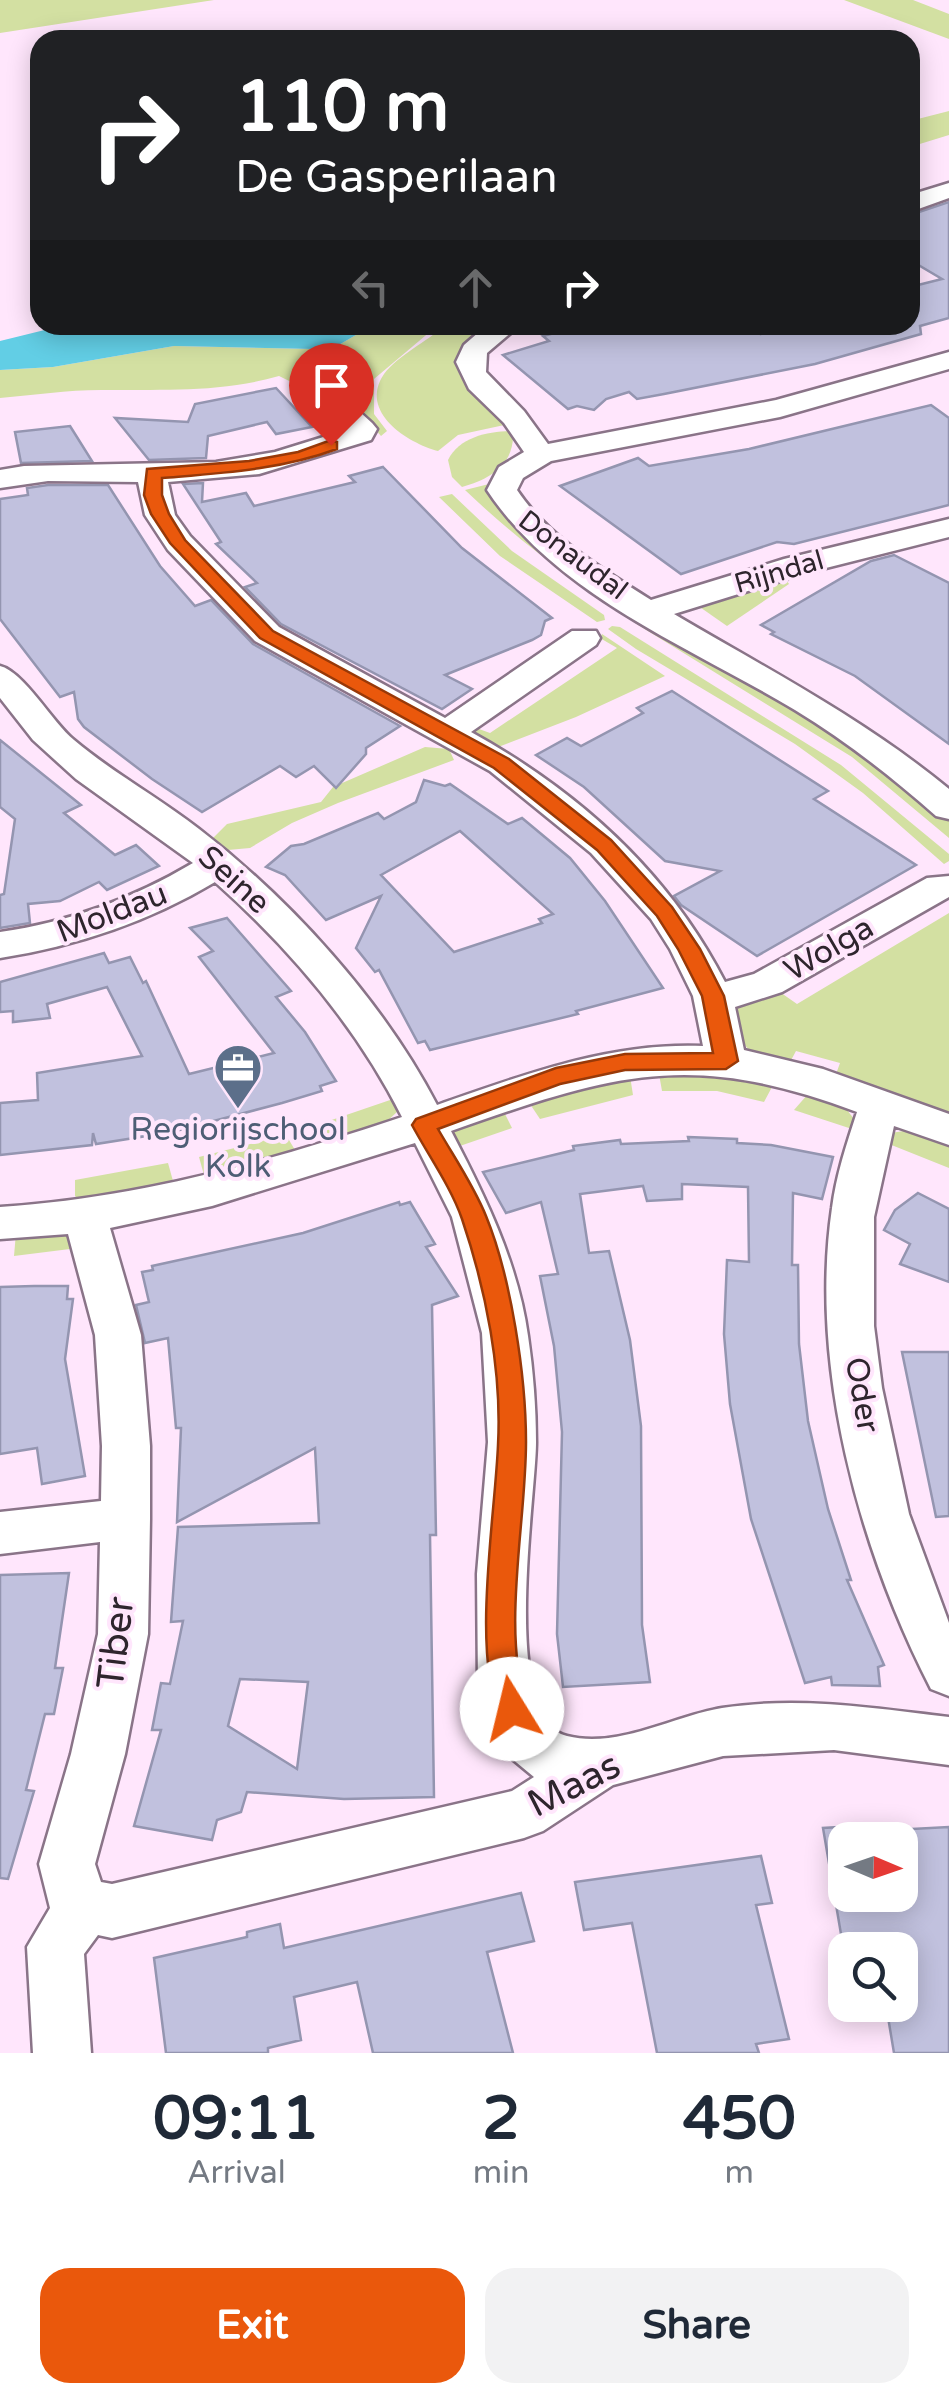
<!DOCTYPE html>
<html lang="en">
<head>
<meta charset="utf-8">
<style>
  body { margin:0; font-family:"Varela Round",sans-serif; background:#f2f2f3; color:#1f2937; height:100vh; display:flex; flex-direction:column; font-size:38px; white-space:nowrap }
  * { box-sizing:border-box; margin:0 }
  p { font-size:32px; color:#747a83 }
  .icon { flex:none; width:55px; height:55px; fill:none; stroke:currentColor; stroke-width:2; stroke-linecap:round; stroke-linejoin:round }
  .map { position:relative; height:2053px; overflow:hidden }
  .side { display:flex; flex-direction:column; background:#fff; flex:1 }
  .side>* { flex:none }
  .guide { position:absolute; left:30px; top:30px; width:890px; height:305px; border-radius:30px; box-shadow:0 5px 25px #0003; background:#202124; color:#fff; overflow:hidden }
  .needle { width:65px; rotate:92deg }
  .buttons { position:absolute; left:828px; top:1822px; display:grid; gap:20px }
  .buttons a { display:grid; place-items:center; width:90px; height:90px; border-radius:20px; background:#fff; box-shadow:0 5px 25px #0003; font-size:50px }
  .pin { position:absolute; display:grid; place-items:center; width:85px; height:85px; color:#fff; margin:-102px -42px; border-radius:50% 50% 50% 0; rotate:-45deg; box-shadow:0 0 10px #0007 }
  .pin .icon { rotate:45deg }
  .me { position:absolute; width:110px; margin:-55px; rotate:351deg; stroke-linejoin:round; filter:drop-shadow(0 0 8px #0008) }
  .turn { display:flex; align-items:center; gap:35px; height:210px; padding:0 40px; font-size:45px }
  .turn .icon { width:130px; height:130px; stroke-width:2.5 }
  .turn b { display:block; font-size:70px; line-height:85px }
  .lanes { display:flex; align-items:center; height:95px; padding:0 40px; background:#0003; justify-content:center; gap:50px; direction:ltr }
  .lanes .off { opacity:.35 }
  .eta { display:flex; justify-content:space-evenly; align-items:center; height:170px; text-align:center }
  .eta b { font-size:60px; font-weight:700; line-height:70px }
  .cta { display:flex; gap:20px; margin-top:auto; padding:20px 40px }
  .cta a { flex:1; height:115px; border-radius:30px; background:#ea580c; color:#fff; font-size:40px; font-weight:700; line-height:115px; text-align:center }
  .cta a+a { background:#f2f2f3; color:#1f2937 }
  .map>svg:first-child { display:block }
  .green { fill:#d3e0a2 }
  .water { fill:#62cee5 }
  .building { fill:#c1c1de; stroke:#9495b0; stroke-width:2.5; fill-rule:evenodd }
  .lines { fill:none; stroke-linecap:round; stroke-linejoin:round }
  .minor-casing { stroke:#8a7488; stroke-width:5 }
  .minor { fill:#fff; fill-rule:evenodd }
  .route { fill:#ea580c; stroke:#983908; stroke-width:2.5 }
  .labels { text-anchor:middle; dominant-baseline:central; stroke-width:8; stroke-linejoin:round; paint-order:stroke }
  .far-street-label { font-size:28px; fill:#2e252d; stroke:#ffe6fc }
  .street-label { font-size:32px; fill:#2e252d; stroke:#ffe6fc }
  .service-label { font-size:32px; fill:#4e5e75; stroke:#ffe6fc }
  .near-street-label { font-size:38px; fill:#2e252d; stroke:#ffe6fc }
</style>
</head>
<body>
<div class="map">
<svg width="949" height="2053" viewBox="0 0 949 2053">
  <rect width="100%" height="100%" fill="#ffe6fc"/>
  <g class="green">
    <path d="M0,0H214L0,33Z"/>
    <path d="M844,0H913L949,14V39Z"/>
    <path d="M949,111V135L910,147V121Z"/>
    <path d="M373,325H438L374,379V414L387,431L381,436L365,418L279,376C220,393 162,389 101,390C67,390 34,395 0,398V370L53,367L174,346L314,349L337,346Z"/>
    <path d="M445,325H489C430,362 474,394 509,424L458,435L438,451C408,443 358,412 384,374C398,355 427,342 445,325Z"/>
    <path d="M513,431C515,465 490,479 462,487L452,477L448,460C459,437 489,431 513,431Z"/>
    <path d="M489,484C490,524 598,587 631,611L622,615C567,576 514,537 465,490Z"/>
    <path d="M452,494L512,551L604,615L605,620L597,622L500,556L439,497Z"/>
    <path d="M785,578L789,584L727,626L694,603Z"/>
    <path d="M644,619L834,732L949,817V838L852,757L635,623Z"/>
    <path d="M612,626L620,627L841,765L949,854V861L944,864L863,793L795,744L636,649L608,629Z"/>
    <path d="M602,634L665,676L576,717L493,749L473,737L468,725L490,733L617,648L600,638Z"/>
    <path d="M425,747L449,749L454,760L338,803L292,823L250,848L228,850L213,838L227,824L321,802L333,787Z"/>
    <path d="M949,913V1117L835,1077L840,1063L796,1051L789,1064C741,1051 745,1054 732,1006L777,990L797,1004Z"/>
    <path d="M697,1070L772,1084V1087L764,1102L717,1091H662L659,1074Z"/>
    <path d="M630,1076L633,1095L540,1119L530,1104L531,1099Z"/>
    <path d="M808,1094L844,1106L854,1119L852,1129L794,1110Z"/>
    <path d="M396,1098L398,1111L383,1125L324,1143L314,1126Z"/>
    <path d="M503,1110L512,1128L454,1148L453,1131L459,1124Z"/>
    <path d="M910,1130L949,1145V1168L884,1142L891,1133Z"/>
    <path d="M286,1135L295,1150L293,1154L204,1175L199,1157Z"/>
    <path d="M168,1163L173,1181L171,1184L79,1200L75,1196V1180Z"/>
    <path d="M60,1231L69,1234L78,1248L14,1256L16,1233Z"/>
  </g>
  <path class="water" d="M65,325H373L337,346L314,349L174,346L53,367L0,370V341Z"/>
  <g class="building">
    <path d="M949,202V318L920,326L921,334L815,364L664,394L637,399L629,392L606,399L594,410L577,406L568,409L503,355L549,341L543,336L585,325H760L761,334L794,325H910V287L942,279L910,260V215Z"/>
    <path d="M276,388L312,427L276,434L267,422L208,436L206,458L149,460L115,418L188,422L195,404Z"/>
    <path d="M931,405L949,418V505L794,544L777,542L681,574L560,486L638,458L649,466L749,449Z"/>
    <path d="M70,426L92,461L21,463L15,432Z"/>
    <path d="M383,467L462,548L552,618L545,621L541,635L532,640L445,675L472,689L442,709L281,624L245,587L257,583L216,544L221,542L183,484L203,483L202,502L246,493L254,506L355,482L349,476Z"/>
    <path d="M48,485H108L160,566L195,606L211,600L253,644L400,726L366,748V754L336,788L314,766L296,777L280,766L202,812L152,779L84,727L78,719L74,692L60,697L0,619V499L28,495L27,488Z"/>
    <path d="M894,555L949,583V744L855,676L771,634L774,632L761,625L871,561Z"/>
    <path d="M672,691L828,791L814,799L916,865L757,956L681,905L674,896L720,871L665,861L584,787L536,755L567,738L581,746L643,713L637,708Z"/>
    <path d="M0,740L81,805L64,813L115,855L136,845L159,866L107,890L99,882L60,901L28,904L30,923L0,928V895L4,894L15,819L0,807Z"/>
    <path d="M424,780L445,786L450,784L508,824L522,818L570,858L605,901L663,988L576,1011L578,1014L430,1050L425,1041L418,1043L379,970L375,972L356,948L381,896L326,920L285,875L266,867L291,846L304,844L378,813L384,819L416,802ZM460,831L553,914L539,919L542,923L454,952L381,875Z"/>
    <path d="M227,918L291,991L276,997L305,1032L336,1081L320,1086L322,1091L282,1103L172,1132L96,1144L93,1133L92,1145L0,1155V1103L38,1100L37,1073L142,1056L107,987L47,1004L50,1018L13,1022V1011L0,1012V982L104,953L109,963L130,957L143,983L146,981L189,1074L274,1053L199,957L213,951L190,928Z"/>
    <path d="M688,1137L737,1139V1143L771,1145L833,1157L822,1199L793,1193L792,1265H798L799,1344L808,1421L828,1509L851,1580H847L884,1665L878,1667L880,1686L832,1685L831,1677L805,1683L751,1519L730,1404L724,1334L727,1260L749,1262L748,1187L682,1184V1199L647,1201L643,1186L580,1194L589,1253L609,1251L630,1340L641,1426L642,1625L650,1682L563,1687L557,1634L562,1432L554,1346L540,1276L558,1274L541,1202L506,1213L483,1172L574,1150L573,1146L620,1140L621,1144L689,1141Z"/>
    <path d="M918,1193L949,1209V1282L900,1264L910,1244L884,1230L895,1210Z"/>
    <path d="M399,1202L400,1205L410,1202L435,1244L426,1247L458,1296L432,1305L436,1535H430L434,1797L344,1799L247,1792L241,1812L217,1820L212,1840L134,1826L161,1730H152L161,1683L170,1684L183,1621L171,1622L178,1527L319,1523L315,1448L177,1522L181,1428H176L168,1338L145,1343L136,1305L149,1302L142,1272L153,1270L152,1266L303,1233ZM240,1679L308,1682L297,1769L228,1726Z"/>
    <path d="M34,1286H68L67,1299H73L65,1359L85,1476L42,1484L37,1448L0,1454V1287Z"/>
    <path d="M902,1352H949V1516L936,1517Z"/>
    <path d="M69,1573L55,1668H63L54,1714H45L26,1790L34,1791L8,1879L0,1878V1575Z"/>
    <path d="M856,1826V1832L949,1827V2053H894L886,2005H900V1950H876L874,1938L842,1940L823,1828ZM845,1840H900V1895H845Z"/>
    <path d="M761,1856L772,1903L756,1905L789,2039L756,2044L759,2053H657L632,1923L584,1930L575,1882Z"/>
    <path d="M521,1893L534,1941L487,1952L513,2053H373L357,1982L294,1997L301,2040L268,2048V2053H166L154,1958L247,1937V1932L280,1924L284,1948Z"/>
  </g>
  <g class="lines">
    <g class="minor-casing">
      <g id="minor">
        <path d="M949,183V198L910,212V195Z"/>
        <path d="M487,325H520L487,353L486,372L524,411L548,444L776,400L949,352V369L780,417L551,461L523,478L517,490C550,539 603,569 651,600L784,559L949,519V537L806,573L674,614C769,670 864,719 949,789V819L936,816C892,777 846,741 795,710C690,647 557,596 487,490L499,467L524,452L504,423L469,389L456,362L464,345Z"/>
        <path d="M320,382L330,385L372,423L377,429L371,440L259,474L168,482L175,515L190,536L279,627L445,718L572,631H596L600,638L596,645L471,732C578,791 669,873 725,982L754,974L927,878L949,876V897L782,992L735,1007L744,1050L823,1069L949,1114V1145L894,1126L874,1217V1326L882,1388L909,1514L949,1623V1696L931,1689C859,1549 809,1366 832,1208C836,1175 847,1143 857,1112C690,1049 613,1074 451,1131C485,1196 518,1263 528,1336C533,1370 536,1407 536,1442C536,1497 499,1720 567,1736C618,1749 673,1716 722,1708C798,1696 874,1708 949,1717V1765L834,1750L723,1756L613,1785L543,1831L524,1838L112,1938L98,1935L84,1954L91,2053H33L27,1947L50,1908L39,1864L71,1754L98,1634L100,1542L0,1554V1512L101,1501L102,1446L95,1335L68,1234L0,1239V1207C140,1198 270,1161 402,1117C357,1027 289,948 215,882C148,922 76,946 0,958V932C70,922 132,899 193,863L76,779L33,740L0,698V666C24,672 52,722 74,740C113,773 158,797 199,829C291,900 383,1001 437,1105C523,1075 610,1042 703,1046L693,996L670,949L651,919L591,853L490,771L255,641L168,550L145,515L138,482L48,481L0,488V470L24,466L216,462L275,452L346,430L306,391L310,385ZM415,1143L452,1217L482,1333L488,1442L477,1574L478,1686L500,1749L534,1777L512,1791L112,1884L101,1882L95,1864L125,1754L148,1634L150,1519V1446L141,1335L110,1228L212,1206Z"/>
      </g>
    </g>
    <use href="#minor" class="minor"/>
  </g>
  <path class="route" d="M331,440L337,442V449C280,470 222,473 162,478V495L169,514L185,540L273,631L509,759L611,840L672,907L700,949L724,996L738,1061L726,1069L625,1070L560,1084L438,1129C454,1157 474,1186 486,1216C511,1277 526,1376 526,1442C526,1525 501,1629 527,1709L522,1719L512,1723L501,1719C471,1654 495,1518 498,1445C502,1371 486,1290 462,1219C451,1187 428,1155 412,1125L416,1119L556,1068L625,1054L713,1053L702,996L678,949L657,916L597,850L494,768L260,638L170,543L151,514L144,495L147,469L249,461L298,452Z"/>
  <defs>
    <g id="office-pin" transform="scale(2.5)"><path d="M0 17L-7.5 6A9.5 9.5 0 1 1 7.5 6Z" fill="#5c6f8a" stroke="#ffe6fc"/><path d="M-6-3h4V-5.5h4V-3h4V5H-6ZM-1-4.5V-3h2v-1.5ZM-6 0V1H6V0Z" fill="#fff"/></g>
  </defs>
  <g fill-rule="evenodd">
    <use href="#office-pin" x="238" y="1068"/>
  </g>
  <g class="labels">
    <g class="far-street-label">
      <text transform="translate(573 555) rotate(37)">Donaudal</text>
      <text transform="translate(779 572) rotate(-16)">Rijndal</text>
    </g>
    <g class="street-label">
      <text transform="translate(234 880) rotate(42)">Seine</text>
      <text transform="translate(112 913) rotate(-21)">Moldau</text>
      <text transform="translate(829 949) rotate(-30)">Wolga</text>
      <text transform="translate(862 1395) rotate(80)">Oder</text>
    </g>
    <g class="service-label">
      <text x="238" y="1130">Regiorijschool<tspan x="238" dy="37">Kolk</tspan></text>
    </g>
    <g class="near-street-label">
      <text transform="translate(116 1643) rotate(-83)">Tiber</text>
      <text transform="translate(574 1785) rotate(-27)">Maas</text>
    </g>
  </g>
</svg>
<div class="buttons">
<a><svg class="needle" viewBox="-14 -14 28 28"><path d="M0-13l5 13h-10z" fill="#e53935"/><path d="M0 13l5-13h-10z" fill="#747a83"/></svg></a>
<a><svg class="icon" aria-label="search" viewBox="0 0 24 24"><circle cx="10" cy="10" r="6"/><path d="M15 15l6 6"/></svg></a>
</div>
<div class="pin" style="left:331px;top:445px;background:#d93025"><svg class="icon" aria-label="arrive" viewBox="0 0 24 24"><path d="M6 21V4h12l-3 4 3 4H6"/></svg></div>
<svg class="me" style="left:512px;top:1709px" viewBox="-20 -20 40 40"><circle r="19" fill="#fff"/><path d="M0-13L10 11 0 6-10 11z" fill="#ea580c"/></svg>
<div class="guide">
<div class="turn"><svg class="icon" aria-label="right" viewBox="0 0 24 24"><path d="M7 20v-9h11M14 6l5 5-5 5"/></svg><div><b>110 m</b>De Gasperilaan</div></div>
<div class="lanes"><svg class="icon off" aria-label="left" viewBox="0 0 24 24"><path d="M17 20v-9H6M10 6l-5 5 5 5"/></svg><svg class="icon off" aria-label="ahead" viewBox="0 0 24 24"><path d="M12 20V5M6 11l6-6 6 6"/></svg><svg class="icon" aria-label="right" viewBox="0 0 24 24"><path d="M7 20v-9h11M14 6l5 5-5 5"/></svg></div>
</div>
</div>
<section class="side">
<div class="eta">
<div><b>09:11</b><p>Arrival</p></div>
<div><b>2</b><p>min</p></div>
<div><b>450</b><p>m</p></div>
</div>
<div class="cta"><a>Exit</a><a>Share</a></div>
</section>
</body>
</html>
